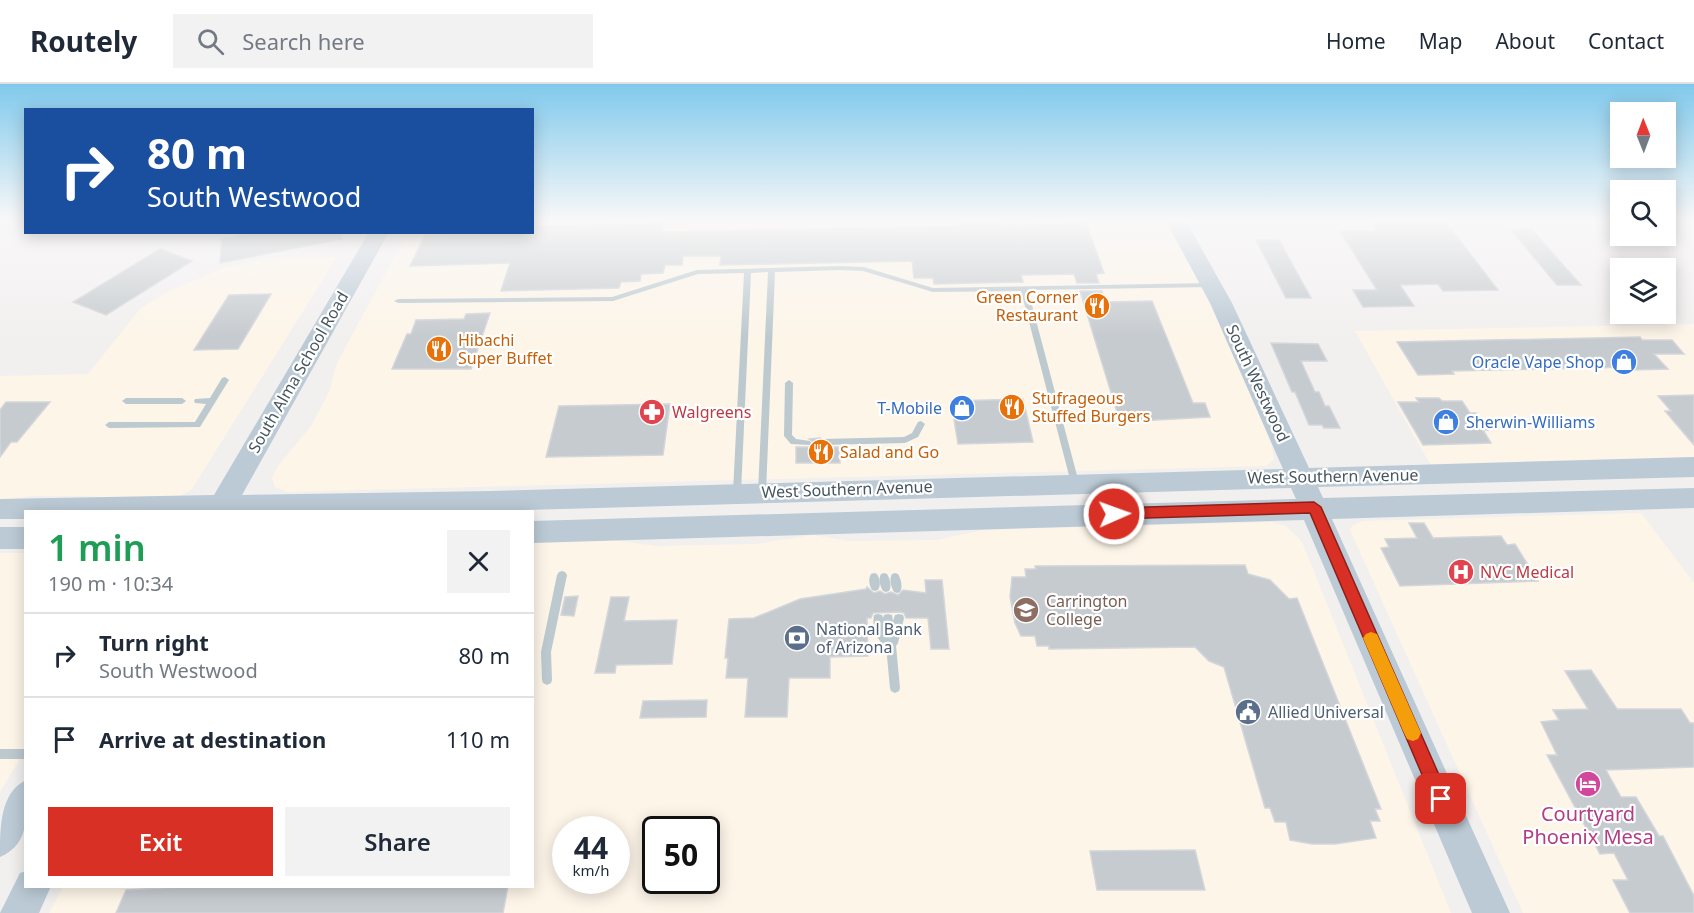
<!DOCTYPE html>
<html lang="en">
<head>
<meta charset="utf-8">
<style>
  body { margin:0; font-family:"Noto Sans",sans-serif; background:#f2f2f3; color:#1f2937; height:100vh; display:flex; flex-direction:column; font-size:22px; white-space:nowrap }
  * { box-sizing:border-box; margin:0 }
  p { font-size:20px; color:#747a83 }
  .icon { flex:none; width:33px; height:33px; fill:none; stroke:currentColor; stroke-width:2; stroke-linecap:round; stroke-linejoin:round }
  .map { position:relative; flex:1; overflow:hidden }
  .sheet { position:absolute; left:24px; top:426px; width:510px; height:378px; display:flex; flex-direction:column; background:#fff; border-radius:0px; box-shadow:0 3px 15px #0003 }
  .sheet>* { flex:none }
  .hud { position:absolute; left:24px; top:24px; width:510px; height:126px; border-radius:0px; box-shadow:0 3px 15px #0003; background:#1a4fa0; color:#fff; overflow:hidden }
  .needle { width:39px; rotate:359deg }
  .tools { position:absolute; left:1610px; top:18px; display:grid; gap:12px }
  .tools a { display:grid; place-items:center; width:66px; height:66px; border-radius:0px; background:#fff; box-shadow:0 3px 15px #0003; font-size:30px }
  .speed { position:absolute; left:552px; top:732px; display:flex; gap:12px; font-size:30px; font-weight:700; text-align:center }
  .speed>* { display:grid; place-content:center; width:78px; height:78px; border-radius:50%; background:#fff; box-shadow:0 3px 15px #0003; line-height:1 }
  .speed small { font-size:15px; font-weight:400 }
  .speed .limit { border:3px solid #111; border-radius:9px; background:#fff; color:#111 }
  .pin { position:absolute; display:grid; place-items:center; width:51px; height:51px; color:#fff; margin:-26px; border-radius:12px; box-shadow:0 3px 9px #0006 }
  .me { position:absolute; width:66px; margin:-33px; rotate:88deg; stroke-linejoin:round; filter:drop-shadow(0 0 4px #0008) }
  .turn { display:flex; align-items:center; gap:21px; height:126px; padding:0 24px; font-size:27px }
  .turn .icon { width:78px; height:78px; stroke-width:2.5 }
  .turn b { display:block; font-size:42px; line-height:51px }
  .round { display:grid; place-items:center; flex:none; width:63px; height:63px; border-radius:0px; background:#f2f2f3 }
  .overview { display:flex; align-items:center; justify-content:space-between; height:102px; padding:0 24px }
  h1 { font-size:36px; font-weight:600; line-height:45px; color:#1e9e55 }
  .action { display:flex; gap:12px; margin-top:auto; padding:12px 24px }
  .action a { flex:1; height:69px; border-radius:0px; background:#d93025; color:#fff; font-size:24px; font-weight:600; line-height:69px; text-align:center }
  .action a+a { background:#f2f2f3; color:#1f2937 }
  ul { padding:0; list-style:none }
  li { display:flex; align-items:center; gap:18px; height:84px; padding:0 24px; border-top:2px solid #e0e1e3 }
  li div { flex:1 }
  li b { display:block; font-size:22px }
  li em { font-style:normal }
  header { display:flex; align-items:center; gap:36px; box-sizing:border-box; height:84px; padding:0 30px; background:#fff; border-bottom:2px solid #e0e1e3 }
  header strong { font-size:28px }
  nav { display:flex; gap:33px; margin-inline-start:auto; font-size:21px }
  .search { width:420px; height:54px; background:#f2f2f3; display:flex; align-items:center; gap:15px; box-sizing:border-box; padding:0 21px; border-radius:0px; color:#747a83; font-size:22px }
  .map>svg:first-child { display:block }
  .commercial { fill:#fdf5e8; fill-rule:evenodd }
  .building { fill:#c6cbcf; stroke:#d3d6db; stroke-width:1.5 }
  .lines { fill:none; stroke-linecap:round; stroke-linejoin:round }
  .lane { fill:#bcc9cf; fill-rule:evenodd }
  .secondary { fill:#bbcad5; fill-rule:evenodd }
  .route { fill:#d93025; stroke:#8d1f18; stroke-width:1.5 }
  .slow { fill:#f59e0b }
  .labels { text-anchor:middle; dominant-baseline:central; stroke-width:4.5; stroke-linejoin:round; paint-order:stroke }
  .food-label { font-size:16px; fill:#c56008; stroke:#fff; text-anchor:start }
  .shop-label { font-size:16px; fill:#366cbe; stroke:#fff; text-anchor:end }
  .street-label { font-size:16px; fill:#46555e; stroke:#fff }
  .health-label { font-size:16px; fill:#be3a42; stroke:#fff; text-anchor:start }
  .education-label { font-size:16px; fill:#785e54; stroke:#fff; text-anchor:start }
  .service-label { font-size:16px; fill:#4e5e75; stroke:#fff; text-anchor:start }
  .near-hotel-label { font-size:20px; fill:#b23c85; stroke:#fff }
</style>
</head>
<body>
<header>
<strong>Routely</strong>
<div class="search"><svg class="icon" aria-label="search" viewBox="0 0 24 24"><circle cx="10" cy="10" r="6"/><path d="M15 15l6 6"/></svg>Search here</div>
<nav><a>Home</a><a>Map</a><a>About</a><a>Contact</a></nav>
</header>
<div class="map">
<svg width="1694" height="829" viewBox="0 0 1694 829">
  <rect width="100%" height="100%" fill="#f2efef"/>
  <g class="commercial">
    <path d="M533,137H1166L1224,244L1272,362L1274,375L1266,382L288,408L275,403L272,394L278,382L311,342L330,306L336,281L407,149L532,148Z"/>
    <path d="M284,173H337L192,405L177,414L148,416L82,412H32L0,416V292L88,290L141,224L169,207L226,183L258,176Z"/>
    <path d="M1694,240V373L1430,380L1355,247Z"/>
    <path d="M1641,429L1694,499V829H1523L1350,446L1353,441L1363,437Z"/>
    <path d="M1272,438L1286,442L1302,458L1451,829H49L63,803L532,802L533,458L612,456L657,462L756,460L813,451L848,457L937,456L984,446ZM566,746H616V796H566ZM656,746H706V796H656Z"/>
    <path d="M0,469H25V667L0,708Z"/>
  </g>
  <g class="building">
    <path d="M958,137H998L999,141L1086,139L1104,189L1096,190L1099,199H1077L1074,190L1021,191L1023,198L934,200L933,194H914L912,177L720,181L721,172H683L682,181H665L663,189L641,190L640,197L621,198L619,204L501,207L510,179L410,182L425,151L532,148V142L664,139L662,148L959,142Z"/>
    <path d="M1370,137H1445L1498,206L1443,207L1438,200L1400,201L1414,222L1363,223L1353,206H1377L1340,147H1377Z"/>
    <path d="M1532,145L1557,174L1581,201H1557L1511,146Z"/>
    <path d="M254,148H341L342,155L220,179L222,155Z"/>
    <path d="M1256,156H1279L1311,214H1286Z"/>
    <path d="M160,165L192,177L106,231L73,218Z"/>
    <path d="M1080,207H1102L1105,218L1152,217L1193,319H1205L1210,333L1120,338Z"/>
    <path d="M271,210L238,265L194,266L229,211Z"/>
    <path d="M490,229L471,285H392L407,250H411L416,236L464,235L466,230Z"/>
    <path d="M1640,253L1642,256H1672L1684,270H1654L1668,285L1632,286L1630,283L1452,287L1454,290L1418,291L1397,258Z"/>
    <path d="M1271,259L1318,260L1327,277H1301L1315,308H1319L1325,322H1329L1340,344H1324L1322,341H1309L1295,308H1292Z"/>
    <path d="M1694,311V361L1665,327H1671L1658,312Z"/>
    <path d="M1416,314H1439L1442,317H1462L1470,329H1476L1488,346H1483L1491,359L1423,361L1398,318H1419Z"/>
    <path d="M1023,315L1033,358L958,360L951,317Z"/>
    <path d="M6,318H50L17,358H11L0,373V326Z"/>
    <path d="M670,320L663,371L546,373L559,322Z"/>
    <path d="M820,354L817,358L822,363H839L840,379H796V363H810L813,358L809,355Z"/>
    <path d="M1409,439H1424L1433,454L1501,452L1507,461L1515,460L1538,497L1400,502L1381,464L1389,463L1385,455L1417,454Z"/>
    <path d="M1245,481L1248,490L1270,496L1289,515L1297,514L1381,725H1375L1380,737H1370L1376,754L1335,760H1312L1290,756L1286,738H1275L1270,724H1265L1224,583L1209,577L1195,563L1049,565V562H1037L1035,552H1021L1015,539L1010,513L1012,493H1026L1025,485H1036L1035,482Z"/>
    <path d="M925,496H942L949,565H931L928,534H906L904,529L900,528L873,529L871,534H867L868,572L830,573V594H789L787,633H745L748,594H726L728,574H725L729,535L754,534L800,515L866,505L867,503L874,509L880,507L885,510L891,508L898,511L903,506L926,509Z"/>
    <path d="M578,512L574,532L561,531L565,513Z"/>
    <path d="M611,513H629L624,537L677,536L672,580L616,581L615,589H595Z"/>
    <path d="M1591,586L1617,625H1681L1690,639H1694V683L1606,686L1621,713H1636L1659,752H1663L1694,812V829H1630L1613,796H1628L1614,769L1600,770L1547,671H1557L1541,638L1559,636L1553,626L1588,625L1565,587Z"/>
    <path d="M707,616L706,633L640,634L643,617Z"/>
    <path d="M1195,766L1205,806H1097L1090,767Z"/>
    <path d="M195,802H508L503,829H116L126,806Z"/>
  </g>
  <g class="lines">
    <g class="lane">
      <path d="M840,182L864,183L933,204L1210,199L1214,201L1210,203L1028,206L1079,399L1075,402L1071,399L1021,207L933,208L863,187L840,186L775,188L766,408L762,411L758,408L768,188L751,189L741,408L737,411L733,408L744,189L698,190L613,217L398,219L394,217L398,215L612,213L697,186Z"/>
      <path d="M225,293L229,296L200,343L109,344L105,341L109,338H195L206,320L195,319L194,317L195,315L210,314L222,294Z"/>
      <path d="M789,296L793,299L792,351L796,355L810,357L811,359L810,361L791,360L784,352L785,299Z"/>
      <path d="M126,314H182L186,317L182,320H126L122,317Z"/>
      <path d="M921,337L925,340L918,353L905,359L823,361L819,358L823,355L904,353L912,349L918,338Z"/>
      <path d="M562,487L565,488L567,491L551,568L552,596L551,599L547,601L543,599L542,596L541,568L557,491L559,488Z"/>
      <path d="M874,489L877,490C880,495 881,501 878,506L875,507L872,506C869,501 868,495 871,490Z"/>
      <path d="M884,489L887,490C890,495 892,502 889,507L886,508L883,507C880,502 878,495 881,490Z"/>
      <path d="M895,489L898,490C901,495 903,503 900,508L897,509L894,508C891,503 889,495 892,490Z"/>
      <path d="M878,530L882,531L883,534L884,531L888,530L892,531L893,537L895,531L899,530L903,531L904,534L898,559L896,562L900,604L899,607L895,609L891,607L890,604L886,562C876,557 872,541 874,531Z"/>
      <rect x="0" y="665" width="26" height="10"/>
    </g>
    <g class="secondary">
      <path d="M1166,137H1186L1232,219L1309,384L1694,373V393L1318,403L1323,414L1694,404V424L1332,435L1510,829H1472L1304,436L532,459V437L1296,415L1291,404L492,427L26,428V435H0V415L214,411L369,148H389L242,411L492,407L1283,385L1210,219Z"/>
      <rect x="0" y="443" width="26" height="22"/>
      <path d="M26,696C26,725 33,759 0,773C0,743 0,709 26,696Z"/>
      <path d="M26,787V802H51L39,829H0L20,789Z"/>
    </g>
  </g>
  <linearGradient id="sky" x2="0" y2="1"><stop stop-color="#80c9ec"/><stop offset="0.54" stop-color="#f9f8f8"/><stop offset="1" stop-color="#f9f8f8" stop-opacity="0"/></linearGradient>
  <rect width="1694" height="253" fill="url(#sky)"/>
  <path class="route" d="M1314,418L1321,423L1447,709L1450,715L1447,721L1441,724L1435,721L1310,429L1114,435L1107,430L1114,424Z"/>
  <path class="slow" d="M1371,548L1377,550L1421,649L1418,655L1413,657L1407,655L1404,649L1363,554L1366,550Z"/>
  <defs>
    <g id="restaurant-disc" transform="scale(1.35)"><circle r="9.5" fill="#e8710a" stroke="#fff"/><path d="M-5-6h1v4h1v-4h1v4h1v-4h1v5L-1.5 .5V6h-2V.5L-5-1ZM5-6V6H3V1.5H1.5Q1.5-4 5-6Z" fill="#fff"/></g>
    <g id="shop-disc" transform="scale(1.35)"><circle r="9.5" fill="#3f7fe0" stroke="#fff"/><path d="M-5-2.5h2.3a2.7 3.5 0 0 1 5.4 0H5L5.5 6h-11ZM-1.5-2.5h3a1.5 2.3 0 0 0-3 0Z" fill="#fff"/></g>
    <g id="pharmacy-disc" transform="scale(1.35)"><circle r="9.5" fill="#e0444e" stroke="#fff"/><path d="M-2-6h4v4h4v4h-4v4h-4v-4h-4v-4h4Z" fill="#fff"/></g>
    <g id="hospital-disc" transform="scale(1.35)"><circle r="9.5" fill="#e0444e" stroke="#fff"/><path d="M-5-5h3v3.5h4V-5h3V5h-3V1.5h-4V5h-3Z" fill="#fff"/></g>
    <g id="university-disc" transform="scale(1.35)"><circle r="9.5" fill="#8d6e63" stroke="#fff"/><path d="M0-5L7-2L0 1L-7-2ZM-4 1L0 2.5L4 1V4Q0 6-4 4Z" fill="#fff"/></g>
    <g id="bank-disc" transform="scale(1.35)"><circle r="9.5" fill="#5c6f8a" stroke="#fff"/><path d="M-6-4H6V4H-6ZM0-2.3a2.3 2.3 0 1 0 0 4.6a2.3 2.3 0 1 0 0-4.6Z" fill="#fff"/></g>
    <g id="civic-disc" transform="scale(1.35)"><circle r="9.5" fill="#5c6f8a" stroke="#fff"/><path d="M-.6-6.5H3V-4.5H.6V-3L4-1V1h2V6H-6V1h2V-1L-.6-3ZM-1.2 2.5V6h2.4V2.5Z" fill="#fff"/></g>
    <g id="hotel-disc" transform="scale(1.35)"><circle r="9.5" fill="#d1479c" stroke="#fff"/><path d="M-6-4.5h1.5V1H6V5H4.5V3h-9V5H-6ZM-4 0a1.8 1.8 0 1 1 3.6 0ZM.5 0V-2.5h3Q6-2.5 6 0Z" fill="#fff"/></g>
  </defs>
  <g fill-rule="evenodd">
    <use href="#restaurant-disc" x="1097" y="222"/>
    <use href="#restaurant-disc" x="439" y="265"/>
    <use href="#shop-disc" x="1624" y="278"/>
    <use href="#restaurant-disc" x="1012" y="323"/>
    <use href="#shop-disc" x="962" y="324"/>
    <use href="#pharmacy-disc" x="652" y="328"/>
    <use href="#shop-disc" x="1446" y="338"/>
    <use href="#restaurant-disc" x="821" y="368"/>
    <use href="#hospital-disc" x="1461" y="488"/>
    <use href="#university-disc" x="1026" y="526"/>
    <use href="#bank-disc" x="797" y="554"/>
    <use href="#civic-disc" x="1248" y="628"/>
    <use href="#hotel-disc" x="1588" y="700"/>
  </g>
  <g class="labels">
    <g class="food-label">
      <text x="1078" y="213" text-anchor="end">Green Corner<tspan x="1078" dy="18">Restaurant</tspan></text>
      <text x="458" y="256">Hibachi<tspan x="458" dy="18">Super Buffet</tspan></text>
      <text x="1032" y="314">Stufrageous<tspan x="1032" dy="18">Stuffed Burgers</tspan></text>
      <text x="840" y="368">Salad and Go</text>
    </g>
    <g class="shop-label">
      <text x="1604" y="278">Oracle Vape Shop</text>
      <text x="942" y="324">T-Mobile</text>
      <text x="1466" y="338" text-anchor="start">Sherwin-Williams</text>
    </g>
    <g class="street-label">
      <text transform="translate(298 288) rotate(-60)">South Alma School Road</text>
      <text transform="translate(1258 299) rotate(65)">South Westwood</text>
      <text transform="translate(1333 392) rotate(-1)">West Southern Avenue</text>
      <text transform="translate(847 405) rotate(-2)">West Southern Avenue</text>
    </g>
    <g class="health-label">
      <text x="672" y="328">Walgreens</text>
      <text x="1480" y="488">NVC Medical</text>
    </g>
    <g class="education-label">
      <text x="1046" y="517">Carrington<tspan x="1046" dy="18">College</tspan></text>
    </g>
    <g class="service-label">
      <text x="816" y="545">National Bank<tspan x="816" dy="18">of Arizona</tspan></text>
      <text x="1268" y="628">Allied Universal</text>
    </g>
    <g class="near-hotel-label">
      <text x="1588" y="729">Courtyard<tspan x="1588" dy="23">Phoenix Mesa</tspan></text>
    </g>
  </g>
</svg>
<div class="tools">
<a><svg class="needle" viewBox="-14 -14 28 28"><path d="M0-13l5 13h-10z" fill="#e53935"/><path d="M0 13l5-13h-10z" fill="#747a83"/></svg></a>
<a><svg class="icon" aria-label="search" viewBox="0 0 24 24"><circle cx="10" cy="10" r="6"/><path d="M15 15l6 6"/></svg></a>
<a><svg class="icon" aria-label="layers" viewBox="0 0 24 24"><path d="M12 4l9 5-9 5-9-5zM3 14l9 5 9-5"/></svg></a>
</div>
<div class="speed"><div>44<small>km/h</small></div><div class="limit">50</div></div>
<div class="pin" style="left:1441px;top:715px;background:#d93025"><svg class="icon" aria-label="arrive" viewBox="0 0 24 24"><path d="M6 21V4h12l-3 4 3 4H6"/></svg></div>
<svg class="me" style="left:1114px;top:430px" viewBox="-20 -20 40 40"><circle r="17" fill="#d93025" stroke="#fff" stroke-width="3"/><path d="M0-11L8 9 0 5-8 9z" fill="#fff"/></svg>
<div class="hud">
<div class="turn"><svg class="icon" aria-label="right" viewBox="0 0 24 24"><path d="M7 20v-9h11M14 6l5 5-5 5"/></svg><div><b>80 m</b>South Westwood</div></div>
</div>
<section class="sheet">
<div class="overview"><div><h1>1 min</h1><p>190 m · 10:34</p></div><a class="round"><svg class="icon" aria-label="close" viewBox="0 0 24 24"><path d="M6 6l12 12M18 6L6 18"/></svg></a></div>
<ul>
<li><svg class="icon" aria-label="right" viewBox="0 0 24 24"><path d="M7 20v-9h11M14 6l5 5-5 5"/></svg><div><b>Turn right</b><p>South Westwood</p></div><em>80 m</em></li>
<li><svg class="icon" aria-label="arrive" viewBox="0 0 24 24"><path d="M6 21V4h12l-3 4 3 4H6"/></svg><div><b>Arrive at destination</b></div><em>110 m</em></li>
</ul>
<div class="action"><a>Exit</a><a>Share</a></div>
</section>
</div>
</body>
</html>
